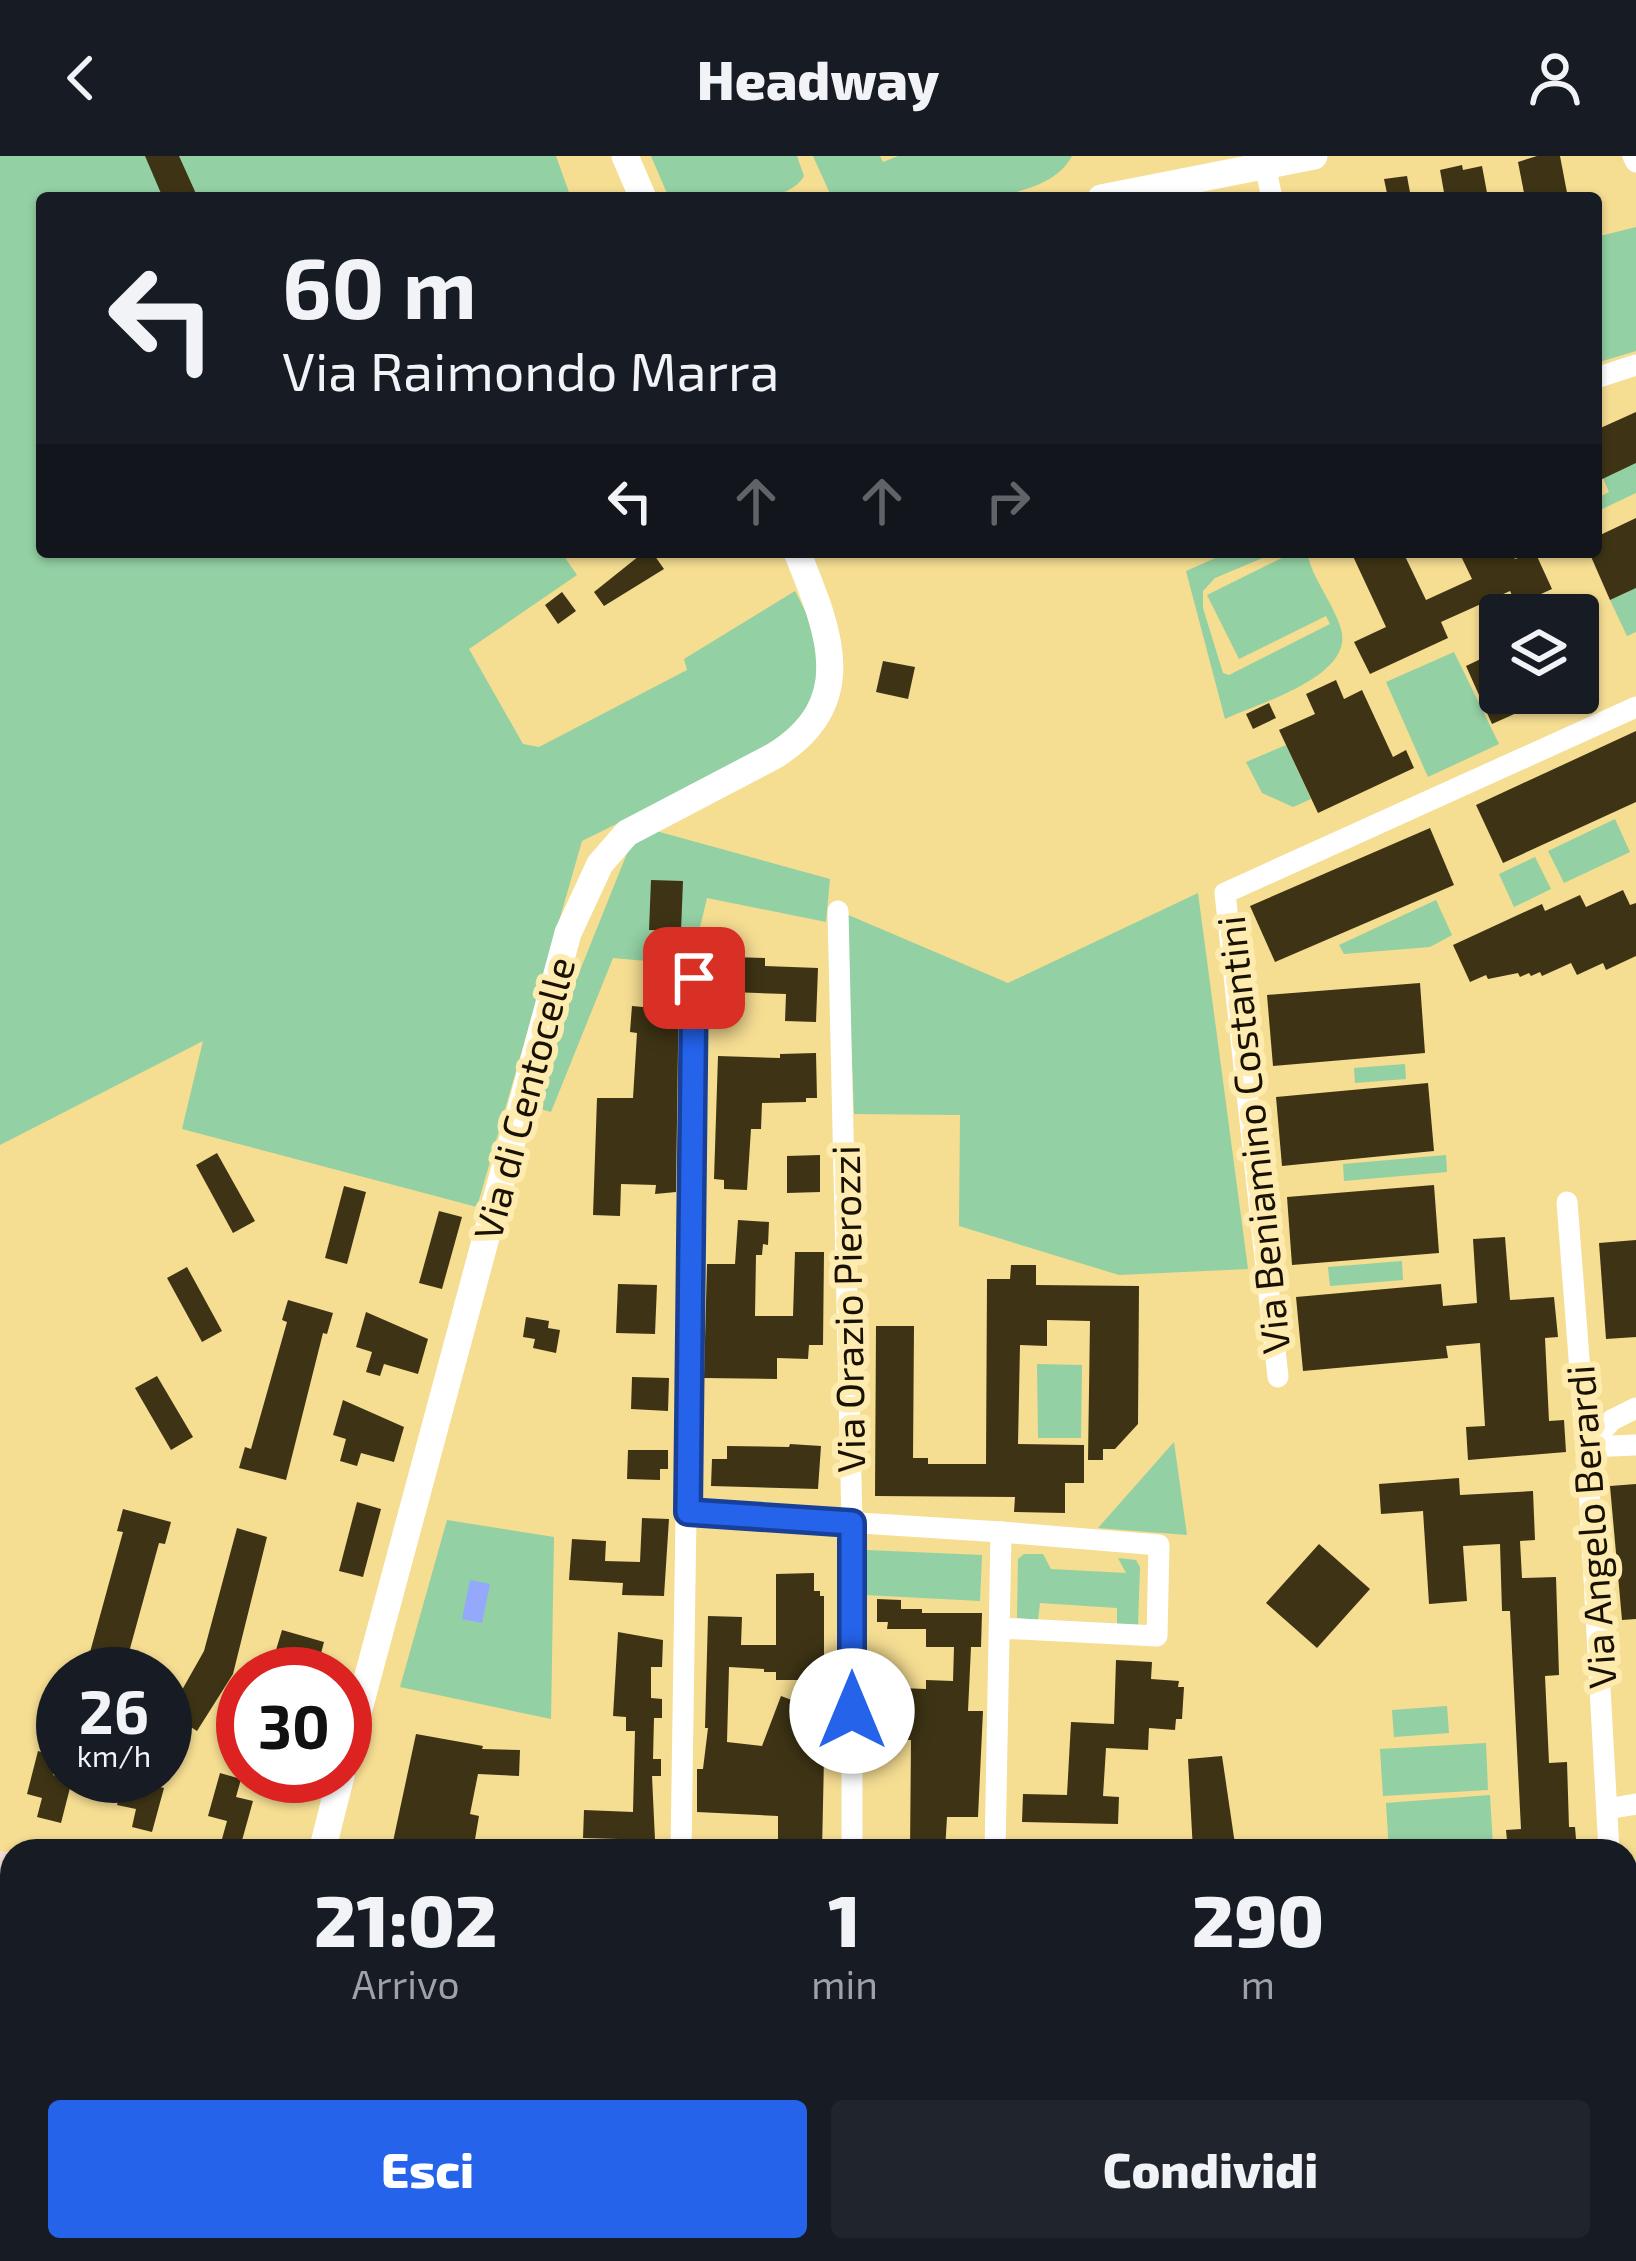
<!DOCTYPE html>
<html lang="it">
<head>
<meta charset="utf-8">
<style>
  body { margin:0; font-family:"Exo 2",sans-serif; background:#20242c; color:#f1f3f6; height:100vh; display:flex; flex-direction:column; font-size:45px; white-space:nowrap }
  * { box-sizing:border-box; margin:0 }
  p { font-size:39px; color:#9ea1a6 }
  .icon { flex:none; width:66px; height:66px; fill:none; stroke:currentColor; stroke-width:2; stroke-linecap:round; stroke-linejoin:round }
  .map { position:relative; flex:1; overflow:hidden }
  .sheet { position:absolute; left:0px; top:1683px; width:1638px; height:423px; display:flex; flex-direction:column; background:#171b24; border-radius:36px 36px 0 0; box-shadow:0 3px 9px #0004 }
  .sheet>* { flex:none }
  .guide { position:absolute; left:36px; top:36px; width:1566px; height:366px; border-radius:12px; box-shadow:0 3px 9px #0004; background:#171b24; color:#f1f3f6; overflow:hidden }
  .fabs { position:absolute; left:1479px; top:438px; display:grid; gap:24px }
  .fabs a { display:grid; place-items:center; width:120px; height:120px; border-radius:12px; background:#171b24; box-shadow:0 3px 9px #0004; font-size:60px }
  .speed { position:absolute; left:36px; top:1491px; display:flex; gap:24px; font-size:60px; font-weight:700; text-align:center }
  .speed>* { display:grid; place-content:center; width:156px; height:156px; border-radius:50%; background:#171b24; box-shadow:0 3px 9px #0004; line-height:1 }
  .speed small { font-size:30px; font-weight:400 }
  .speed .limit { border:18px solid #d22; background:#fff; color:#111 }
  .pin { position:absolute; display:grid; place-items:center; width:102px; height:102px; color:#fff; margin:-51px; border-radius:24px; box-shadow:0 6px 18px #0006 }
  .me { position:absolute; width:132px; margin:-66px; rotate:0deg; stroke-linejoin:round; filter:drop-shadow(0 0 9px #0008) }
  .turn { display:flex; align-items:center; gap:42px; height:252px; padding:0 48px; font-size:54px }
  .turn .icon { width:156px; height:156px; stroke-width:2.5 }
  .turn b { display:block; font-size:84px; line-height:102px }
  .lanes { display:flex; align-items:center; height:114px; padding:0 48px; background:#0003; justify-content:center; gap:60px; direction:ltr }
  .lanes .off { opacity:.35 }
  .eta { display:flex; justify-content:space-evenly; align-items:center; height:204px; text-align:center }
  .eta b { font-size:72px; font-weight:800; line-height:84px }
  .action { display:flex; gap:24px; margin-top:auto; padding:24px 48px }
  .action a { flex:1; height:138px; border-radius:12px; background:#2563eb; color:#fff; font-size:48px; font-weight:800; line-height:138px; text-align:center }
  .action a+a { background:#20242c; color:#f1f3f6 }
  header { display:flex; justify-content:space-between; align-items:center; height:156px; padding:0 48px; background:#171b24; font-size:54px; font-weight:800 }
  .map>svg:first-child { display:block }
  .green { fill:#93d0a3 }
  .water { fill:#94a9fb }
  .building { fill:#3e3415 }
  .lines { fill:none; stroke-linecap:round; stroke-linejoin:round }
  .minor { stroke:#fff; stroke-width:21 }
  .tertiary { stroke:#fff; stroke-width:27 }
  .secondary { stroke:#f8dfd9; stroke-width:30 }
  .route-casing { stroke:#184099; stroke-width:30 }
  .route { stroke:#2563eb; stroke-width:21 }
  .labels { text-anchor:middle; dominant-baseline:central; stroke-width:12; stroke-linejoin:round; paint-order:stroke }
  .street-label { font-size:39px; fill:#191200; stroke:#feebb0 }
</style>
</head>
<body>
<header><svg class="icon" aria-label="back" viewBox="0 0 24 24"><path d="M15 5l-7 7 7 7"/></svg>Headway<svg class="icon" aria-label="person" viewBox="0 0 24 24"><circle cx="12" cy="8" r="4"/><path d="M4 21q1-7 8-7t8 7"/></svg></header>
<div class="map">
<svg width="1636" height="2105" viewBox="0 0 1636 2105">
  <rect width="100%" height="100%" fill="#f5dd92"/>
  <g class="green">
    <path d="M0,0H556L571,42H42V396H561L577,419L469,493L523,588L539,591L687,514L684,503L795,435L815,474L817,538L786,584L582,685L477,1051L182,973L203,885L0,989Z"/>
    <path d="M651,0H797L804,20C785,54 704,42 669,42Z"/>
    <path d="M813,0H880L883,6L898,0H1072C1041,60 891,42 832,42Z"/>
    <path d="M1636,71V195L1596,207V81Z"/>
    <path d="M1636,307V337L1596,356V343L1609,336L1603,322Z"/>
    <path d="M1229,396H1277L1215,422L1203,435V452L1223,517L1229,519L1330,468L1326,460L1239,503L1207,439L1294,396H1307C1312,423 1333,446 1341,473C1355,520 1259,547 1225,563L1186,415Z"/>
    <path d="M1636,432V476L1627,480L1610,444Z"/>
    <path d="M1454,496L1499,588L1428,621L1386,526Z"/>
    <path d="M1286,589L1311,643L1293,651L1262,637L1246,606Z"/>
    <path d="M1615,663L1630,696L1564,727L1548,695Z"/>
    <path d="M649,673L830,723L826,766L707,742L691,809L613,802L551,956L526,949L632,685Z"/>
    <path d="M1535,701L1551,733L1514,751L1499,718Z"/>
    <path d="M1198,737L1248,1113L1119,1119L959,1070L960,959L854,958L846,758L1008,827Z"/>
    <path d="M1436,744L1452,779L1430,791L1344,798L1339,789Z"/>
    <path d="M1405,908L1406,923L1355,927L1354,912Z"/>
    <path d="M1446,999L1447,1016L1344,1025L1343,1008Z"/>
    <path d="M1402,1105L1403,1124L1330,1130L1328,1111Z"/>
    <path d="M1037,1208L1082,1209L1081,1282H1038Z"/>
    <path d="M1174,1286L1187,1379L1098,1372Z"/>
    <path d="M447,1364L554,1381L551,1563L400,1531Z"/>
    <path d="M867,1394L982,1399L980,1445L865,1439Z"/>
    <path d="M1024,1398H1043L1051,1413L1126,1417L1118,1402L1136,1404L1140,1411L1138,1469L1117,1468V1452L1040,1447L1038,1464L1017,1462L1018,1403Z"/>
    <path d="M1447,1550L1449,1577L1394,1581L1392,1554Z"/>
    <path d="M1486,1587L1488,1634L1383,1640L1380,1593Z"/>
    <path d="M1490,1639L1493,1690L1389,1695L1386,1647Z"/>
    <path d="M606,2094H1446L1444,2105H607Z"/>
  </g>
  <path class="water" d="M470,1424L490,1428L482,1467L462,1463Z"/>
  <g class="building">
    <path d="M145,0H179L198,42H163Z"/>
    <path d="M1537,0H1560L1568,42H1525L1518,6Z"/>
    <path d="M1462,9L1463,14L1482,10L1488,42H1445L1440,14Z"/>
    <path d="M1407,20L1411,42H1388L1384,23Z"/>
    <path d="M1636,256V307L1596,326V274Z"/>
    <path d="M1636,362V432L1610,444L1589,396H1596V381Z"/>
    <path d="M644,396H652L664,413L604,450L594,436Z"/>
    <path d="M1351,396H1403L1426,444L1472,423L1459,396H1511L1515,403L1535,396L1552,433L1517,449L1510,435L1441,466L1448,482L1370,518L1354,486L1386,471Z"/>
    <path d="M562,436L576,455L558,468L545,449Z"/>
    <path d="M1487,500L1492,511L1500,507V537H1561L1492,568L1466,510Z"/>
    <path d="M883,505L915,511L908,543L876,536Z"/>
    <path d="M1336,524L1344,543L1362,534L1393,601L1406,594L1414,612L1318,657L1279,574L1315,558L1306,538Z"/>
    <path d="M1269,547L1276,562L1253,573L1246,558Z"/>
    <path d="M1636,575V646L1503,707L1476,649Z"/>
    <path d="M1430,672L1454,729L1275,806L1250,750Z"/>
    <path d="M651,724L683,725L681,775L649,774Z"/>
    <path d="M1623,734L1630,749L1636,747V800L1606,814L1603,807L1577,819L1571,807L1542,820L1540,816L1531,820L1529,817L1520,821L1518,817L1488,823L1486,819L1470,826L1453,789L1542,748L1545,755L1580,739L1586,751Z"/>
    <path d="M733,801L765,802V810L818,812L816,866L785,865L786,838L731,836Z"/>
    <path d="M647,804L684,808L679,822L676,1036L655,1038L656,1029L621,1028L620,1060L593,1059L597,942H633L637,877L630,876L632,850L643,851Z"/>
    <path d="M1420,827L1425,897L1273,910L1267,839Z"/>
    <path d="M816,897L817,942H806V946L762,947L761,973H751L747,1034L724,1033V1024L714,1023L718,900L780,902V898Z"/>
    <path d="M1428,927L1434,995L1282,1010L1276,941Z"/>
    <path d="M217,997L255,1065L233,1077L196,1009Z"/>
    <path d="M820,999V1036L787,1037V1000Z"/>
    <path d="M1434,1029L1439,1097L1292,1109L1287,1041Z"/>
    <path d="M344,1030L366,1036L347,1108L325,1102Z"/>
    <path d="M439,1055L462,1061L442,1133L419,1127Z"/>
    <path d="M738,1064L769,1066L768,1089L763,1088L762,1099H756L755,1160H793L795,1096H824L823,1189H809L808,1203L777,1202V1223L704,1222L707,1108H735Z"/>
    <path d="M1505,1081L1510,1144L1554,1141L1558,1181L1545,1182L1549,1265L1564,1264L1566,1296L1468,1304L1466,1271L1485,1270L1480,1187L1446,1190L1448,1202L1303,1215L1296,1141L1441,1128L1443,1150L1477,1147L1473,1083Z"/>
    <path d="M1636,1084V1181L1606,1183L1599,1087Z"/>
    <path d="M1011,1109H1036V1129L1139,1130L1138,1268L1115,1293H1103V1304H1088L1090,1165L1047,1164V1190L1020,1189L1018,1288L1084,1289V1327H1065V1357L1014,1356L1015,1341L875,1340L876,1170H914L913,1302H928V1308H986L987,1123H1010Z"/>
    <path d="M187,1111L222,1175L202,1186L167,1122Z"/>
    <path d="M618,1128L657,1129L655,1178L616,1177Z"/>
    <path d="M288,1144L333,1157L327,1178L323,1177L286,1324L239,1312L245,1291L251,1293L287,1166L282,1164Z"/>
    <path d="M366,1156L428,1183L418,1218L384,1208L380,1220L366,1216L372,1196L356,1191Z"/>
    <path d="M526,1161L549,1165L548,1172L560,1174L556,1197L533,1192L535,1183L523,1181Z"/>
    <path d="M157,1220L193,1281L171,1294L135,1232Z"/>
    <path d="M632,1221L669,1222L668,1255L631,1253Z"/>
    <path d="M343,1244L404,1271L394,1306L361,1297L357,1310L340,1305L346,1283L333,1279Z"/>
    <path d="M790,1288L821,1290L818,1333L711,1330L712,1303H727V1290L789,1291Z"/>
    <path d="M628,1294H668V1313H660V1324L627,1323Z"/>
    <path d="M1459,1322L1460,1339L1533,1335L1535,1384L1520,1385L1522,1422L1556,1421L1559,1519L1545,1520L1549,1607L1567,1606L1569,1671H1575L1577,1695H1508L1506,1674L1521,1673L1510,1455H1502L1500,1388L1463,1390L1467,1445L1429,1448L1423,1355L1381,1358L1379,1328Z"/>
    <path d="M1636,1328V1463L1622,1464L1610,1330Z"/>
    <path d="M357,1346L381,1353L363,1421L339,1415Z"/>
    <path d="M123,1353L171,1366L165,1388L159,1387L123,1518H84L123,1376L117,1375Z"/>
    <path d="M642,1362L669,1363L664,1440L622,1439L623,1427L569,1424L572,1383L606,1385L605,1405L640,1406Z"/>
    <path d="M237,1372L267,1381L233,1518L197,1575L169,1557L204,1495Z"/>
    <path d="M1319,1388L1370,1433L1317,1492L1266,1447Z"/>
    <path d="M814,1417V1435H820V1440H824V1517H811V1524H776V1516H764V1513L729,1511L727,1586L762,1590L781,1540L827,1557L810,1601L824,1602L822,1695H778V1660L697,1656V1613H703L708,1572H705L708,1460L742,1461L741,1489H776V1418Z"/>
    <path d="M877,1443L901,1444V1453H922V1457H982L981,1491H971L968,1555H983L978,1661H947L945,1695H910L911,1584L874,1582L876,1531L926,1533V1524L953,1525L954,1491H926V1473H887L888,1466H877Z"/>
    <path d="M282,1474L324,1486L319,1505L348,1514L347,1518H288L293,1499L276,1494Z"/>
    <path d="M618,1476L663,1484L662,1511H651V1542L662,1543V1562H654L653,1603H661V1620H652L655,1684L583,1682L584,1654L633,1656L635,1575H626V1561L613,1560Z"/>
    <path d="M1116,1504L1152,1506L1151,1523L1179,1525L1178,1531H1184L1182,1563H1176L1175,1574L1149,1572L1148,1594L1106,1592L1103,1640L1119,1641L1118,1668L1022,1666L1023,1638L1067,1639L1071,1566L1114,1568Z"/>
    <path d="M416,1578L483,1590L482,1593L520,1594L519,1620L478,1618L470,1658L479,1660L473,1695H391Z"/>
    <path d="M38,1595L57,1601L53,1619L72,1624L61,1667L37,1661L42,1642L27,1638Z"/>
    <path d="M1222,1600L1236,1695H1193L1188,1603Z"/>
    <path d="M220,1617L241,1623L236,1641L253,1645L241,1688L222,1683L227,1665L208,1660Z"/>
    <path d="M124,1620H146L144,1627L164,1632L152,1676L132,1671L136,1653L117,1649Z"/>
  </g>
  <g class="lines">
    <g class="minor">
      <path d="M1263,0L1272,42"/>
      <path d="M1633,0L1636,6"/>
      <path d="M1596,222L1636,209"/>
      <path d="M838,755L852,1367V1695"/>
      <path d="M1567,1046L1589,1332L1609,1695"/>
      <path d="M1278,1221L1225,737L1636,551"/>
      <path d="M1587,1291L1612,1264L1636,1252"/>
      <path d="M1587,1291L1636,1289"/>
      <path d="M688,1356L1001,1376"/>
      <path d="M1607,1653L1636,1648"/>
      <path d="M681,1695L694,822"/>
      <path d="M995,1695L1001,1376L1159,1389L1157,1480L1000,1472"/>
      <path d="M0,1803L12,1820"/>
      <path d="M67,2094L69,2105"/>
    </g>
    <g class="tertiary">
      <path d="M625,0L643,42"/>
      <path d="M1101,42L1314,0"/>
      <path d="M345,1605L568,777L600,708L627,677L774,600C861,546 828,473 797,396"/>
      <path d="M322,1695L341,1620"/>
      <path d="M581,2094V2105"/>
    </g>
    <g class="secondary">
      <path d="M0,1710L12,1712"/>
      <path d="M0,1762L12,1764"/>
      <path d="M1626,1813H1636"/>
      <path d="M1626,1860L1636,1861"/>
    </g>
  </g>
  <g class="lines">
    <g class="route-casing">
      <path id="route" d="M694,822L688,1356L852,1367V1555"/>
    </g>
    <use href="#route" class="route"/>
  </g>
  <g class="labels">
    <g class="street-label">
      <text transform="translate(523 942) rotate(-75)">Via di Centocelle</text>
      <text transform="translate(1252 979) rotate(-96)">Via Beniamino Costantini</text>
      <text transform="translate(847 1153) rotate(-91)">Via Orazio Pierozzi</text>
      <text transform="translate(1590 1371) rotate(-94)">Via Angelo Berardi</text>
    </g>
  </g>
</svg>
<div class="fabs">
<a><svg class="icon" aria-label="layers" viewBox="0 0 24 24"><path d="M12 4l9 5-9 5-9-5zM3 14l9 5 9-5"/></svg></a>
</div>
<div class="speed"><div>26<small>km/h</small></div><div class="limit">30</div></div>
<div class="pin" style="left:694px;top:822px;background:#d93025"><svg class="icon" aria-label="arrive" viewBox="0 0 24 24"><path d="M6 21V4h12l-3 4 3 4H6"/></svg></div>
<svg class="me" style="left:852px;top:1555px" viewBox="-20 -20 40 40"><circle r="19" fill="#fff"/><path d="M0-13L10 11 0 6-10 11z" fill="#2563eb"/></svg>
<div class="guide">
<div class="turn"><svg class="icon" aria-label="left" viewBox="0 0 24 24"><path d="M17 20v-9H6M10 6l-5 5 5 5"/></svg><div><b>60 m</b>Via Raimondo Marra</div></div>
<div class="lanes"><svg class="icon" aria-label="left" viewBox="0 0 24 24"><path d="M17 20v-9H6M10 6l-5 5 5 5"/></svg><svg class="icon off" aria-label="ahead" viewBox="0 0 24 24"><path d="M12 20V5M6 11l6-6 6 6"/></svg><svg class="icon off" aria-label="ahead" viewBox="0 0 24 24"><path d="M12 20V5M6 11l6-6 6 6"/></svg><svg class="icon off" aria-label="right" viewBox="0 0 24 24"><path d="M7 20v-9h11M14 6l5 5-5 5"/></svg></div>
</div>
<section class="sheet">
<div class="eta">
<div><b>21:02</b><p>Arrivo</p></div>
<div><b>1</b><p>min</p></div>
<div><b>290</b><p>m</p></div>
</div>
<div class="action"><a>Esci</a><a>Condividi</a></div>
</section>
</div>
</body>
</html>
